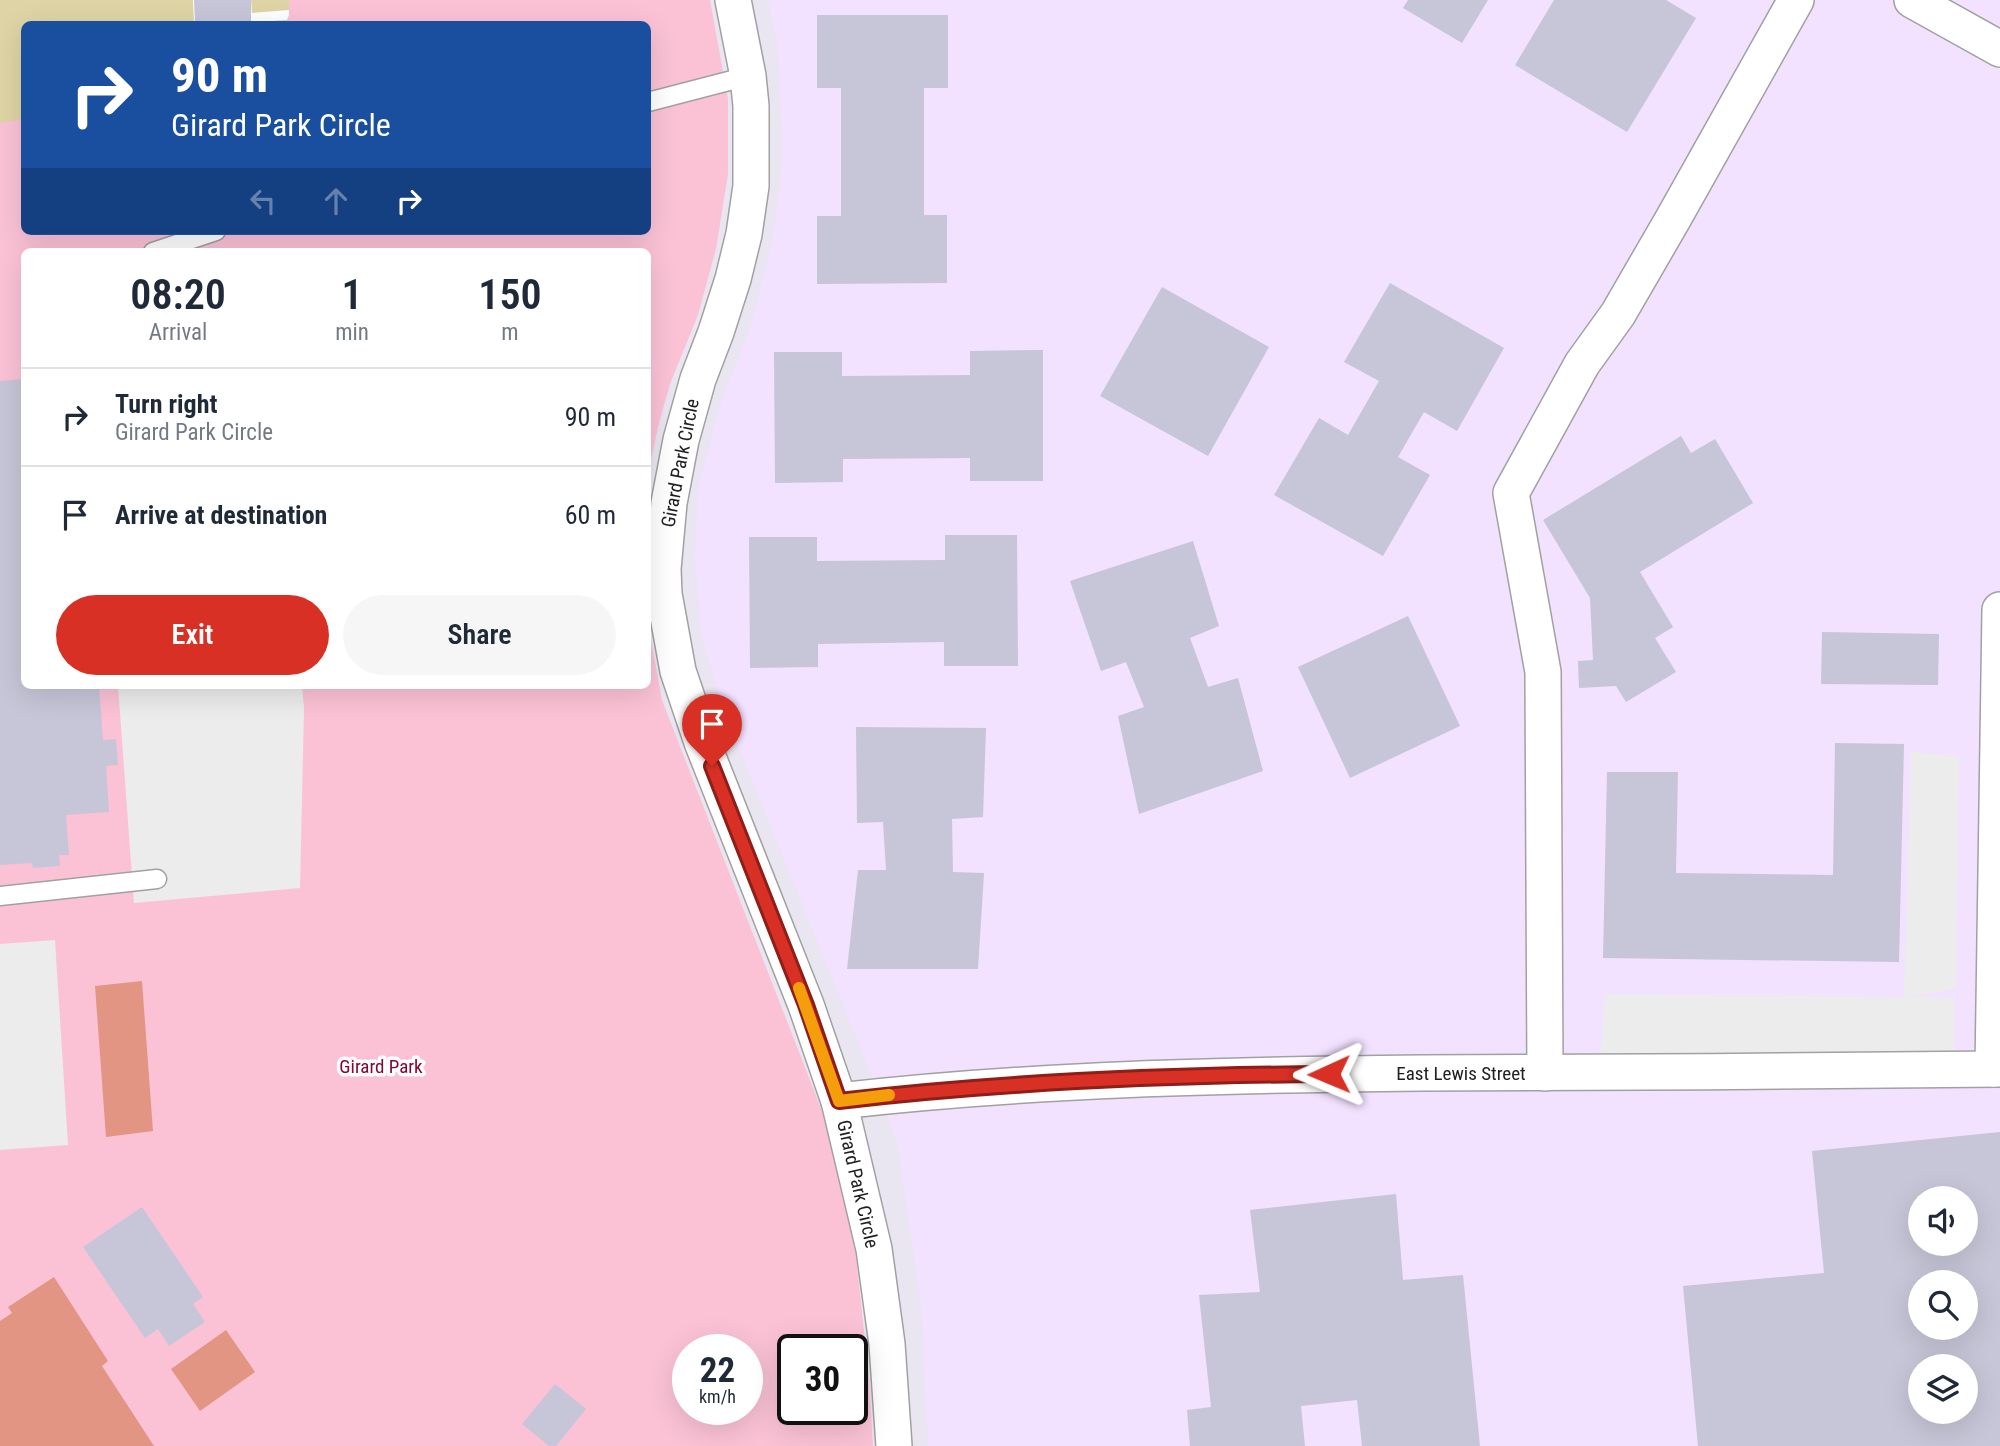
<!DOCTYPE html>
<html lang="en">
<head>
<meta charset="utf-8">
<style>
  body { margin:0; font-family:"Roboto Condensed",sans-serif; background:#f6f6f7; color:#1f2937; height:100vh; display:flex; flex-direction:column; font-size:26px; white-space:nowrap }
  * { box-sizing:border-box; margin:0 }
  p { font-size:23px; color:#747a83 }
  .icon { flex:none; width:38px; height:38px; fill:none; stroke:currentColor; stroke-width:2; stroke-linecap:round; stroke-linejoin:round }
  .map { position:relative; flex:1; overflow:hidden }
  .sheet { position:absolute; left:21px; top:248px; width:630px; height:441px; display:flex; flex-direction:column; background:#fff; border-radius:10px; box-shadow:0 7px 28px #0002 }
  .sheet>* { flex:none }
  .guide { position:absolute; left:21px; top:21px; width:630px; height:214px; border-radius:10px; box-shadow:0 7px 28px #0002; background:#1a4fa0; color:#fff; overflow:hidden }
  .fabs { position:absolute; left:1908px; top:1186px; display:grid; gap:14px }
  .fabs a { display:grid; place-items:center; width:70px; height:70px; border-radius:50%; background:#fff; box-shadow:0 7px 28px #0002; font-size:35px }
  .speed { position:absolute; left:672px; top:1334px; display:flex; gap:14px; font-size:35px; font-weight:700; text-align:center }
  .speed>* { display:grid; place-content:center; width:91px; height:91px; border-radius:50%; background:#fff; box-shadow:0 7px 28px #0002; line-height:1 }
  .speed small { font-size:18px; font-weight:400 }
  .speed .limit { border:4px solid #111; border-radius:10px; background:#fff; color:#111 }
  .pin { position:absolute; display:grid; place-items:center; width:60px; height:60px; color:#fff; margin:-72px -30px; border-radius:50% 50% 50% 0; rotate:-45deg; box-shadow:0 0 7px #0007 }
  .pin .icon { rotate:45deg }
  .me { position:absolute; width:77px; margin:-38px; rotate:269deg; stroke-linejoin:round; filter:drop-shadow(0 0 5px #0008) }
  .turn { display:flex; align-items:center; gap:24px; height:147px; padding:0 35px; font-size:32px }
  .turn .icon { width:91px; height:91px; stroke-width:2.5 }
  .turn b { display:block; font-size:49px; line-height:60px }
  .lanes { display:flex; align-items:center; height:66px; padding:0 35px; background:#0003; justify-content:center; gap:35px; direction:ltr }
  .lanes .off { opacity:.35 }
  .eta { display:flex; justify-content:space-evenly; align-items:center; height:119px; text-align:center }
  .eta b { font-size:42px; font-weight:600; line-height:49px }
  .primary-button { display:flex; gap:14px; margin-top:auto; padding:14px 35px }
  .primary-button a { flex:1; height:80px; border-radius:42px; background:#d93025; color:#fff; font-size:28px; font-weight:600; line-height:80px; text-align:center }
  .primary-button a+a { background:#f6f6f7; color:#1f2937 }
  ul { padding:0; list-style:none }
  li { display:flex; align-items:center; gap:21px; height:98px; padding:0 35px; border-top:2px solid #e0e1e3 }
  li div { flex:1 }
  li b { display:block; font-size:26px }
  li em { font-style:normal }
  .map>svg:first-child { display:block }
  .education { fill:#f2e1ff; fill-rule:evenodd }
  .park { fill:#fbc2d6; fill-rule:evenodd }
  .pitch { fill:#e29582 }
  .parking { fill:#ececec }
  .water { fill:#dfd4a5 }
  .pier { fill:#fff }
  .building { fill:#c6c6d8; fill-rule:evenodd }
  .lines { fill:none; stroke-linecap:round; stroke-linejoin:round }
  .lane-casing { stroke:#a1a1a1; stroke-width:21 }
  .street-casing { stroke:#a1a1a1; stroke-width:38 }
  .lane { stroke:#fff; stroke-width:18 }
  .street { stroke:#fff; stroke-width:35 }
  .route-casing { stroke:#8d1f18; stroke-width:18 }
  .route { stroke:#d93025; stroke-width:12 }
  .slow { stroke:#f59e0b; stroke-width:12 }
  .labels { text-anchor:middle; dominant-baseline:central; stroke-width:7; stroke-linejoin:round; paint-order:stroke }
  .street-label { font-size:19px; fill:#202020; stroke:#fff }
  .park-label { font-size:19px; fill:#840831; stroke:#fff }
</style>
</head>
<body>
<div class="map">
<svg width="2000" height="1446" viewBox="0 0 2000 1446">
  <rect width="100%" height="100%" fill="#e9e6f1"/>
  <path class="education" d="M768,0H2000V1446H928L922,1312L898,1145L861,1049L722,706L701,633L695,559L698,487L721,403L749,332L773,241L783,156L778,50ZM1920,1199H1965V1244H1920ZM1920,1283H1965V1328H1920ZM1920,1367H1965V1412H1920Z"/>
  <path class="park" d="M0,0H710L728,99V174L716,249L698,315L670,384L659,423L648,474V252H24V686H648V624L662,700L829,1129L856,1256L869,1378L873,1446H0ZM24,24H648V231H24ZM688,1349H747V1409H688ZM793,1349H852V1409H793Z"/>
  <g class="pitch">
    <path d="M142,981L153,1131L106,1137L95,986Z"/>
    <path d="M54,1277L108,1361L102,1366L154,1446H0V1321L12,1313L8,1307Z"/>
    <path d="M226,1330L255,1372L200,1411L171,1369Z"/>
  </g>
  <g class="parking">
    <path d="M118,686H302L304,708L300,888L134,903Z"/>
    <path d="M1911,752L1959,756L1956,989L1910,996L1954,997V1055L1600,1063L1605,994L1904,997Z"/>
    <path d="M55,940L68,1145L0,1150V944Z"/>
  </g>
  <path class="water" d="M0,0H289V15L286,24H24V119L0,123Z"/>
  <path class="pier" d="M193,0H251L252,13L289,10V15L287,20L253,22L252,24H194Z"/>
  <g class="building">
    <path d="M194,0H251V24H195Z"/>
    <path d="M1408,0H1488L1462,43L1403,8Z"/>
    <path d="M1554,0H1666L1696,18L1627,132L1515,65Z"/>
    <path d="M817,15H948V88H924V215H947V283L817,284V216H841V88H817Z"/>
    <path d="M1390,283L1504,348L1457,431L1424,412L1398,457L1430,475L1383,556L1274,495L1319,418L1348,435L1379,381L1344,362Z"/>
    <path d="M1162,287L1269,347L1208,456L1100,396Z"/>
    <path d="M1043,350V481H970V458L843,459V482L775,483L774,352H842V376L970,375V351Z"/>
    <path d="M24,379V686H99L103,740L116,739L118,765L106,766L109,812L66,815L69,855H59L60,866L33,868L32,863L0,865V381Z"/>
    <path d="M1681,436L1691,453L1715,439L1753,503L1640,572L1673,627L1655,638L1676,672L1626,702L1616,686L1579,688L1578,661L1593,660L1590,598L1543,520Z"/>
    <path d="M945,535H1017L1018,666H944V642L818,644V667L750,668L749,537H817V561L945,560Z"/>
    <path d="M1193,541L1219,626L1190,638L1208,687L1238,678L1263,771L1139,814L1118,716L1144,707L1126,662L1101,671L1070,581Z"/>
    <path d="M1408,616L1460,726L1350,778L1298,667Z"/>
    <path d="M1822,632L1939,634L1938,685L1821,684Z"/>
    <path d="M856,727L986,728L983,817L952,819L953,872L984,873L978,969H847L858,870H886L883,822L857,823Z"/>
    <path d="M1835,743L1904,744L1899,962L1603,958L1607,772H1678L1676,873L1833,875Z"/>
    <path d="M2000,1132V1446H1698L1683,1286L1824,1273L1812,1151ZM1920,1199H1965V1244H1920ZM1920,1283H1965V1328H1920ZM1920,1367H1965V1412H1920Z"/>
    <path d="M1396,1194L1403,1280L1463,1275L1480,1446H1362L1357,1400L1301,1406L1305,1446H1190L1187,1410L1211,1407L1199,1295L1260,1292L1250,1210Z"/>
    <path d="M142,1207L203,1297L193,1304L205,1322L169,1346L158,1329L145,1338L83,1247Z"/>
    <path d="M555,1384L586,1409L556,1446H549L522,1424Z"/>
  </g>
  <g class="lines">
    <g class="lane-casing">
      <g id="lane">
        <path d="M648,102L748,76"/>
        <path d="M153,252L216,231"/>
        <path d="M0,896L157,879"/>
      </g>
    </g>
    <g class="street-casing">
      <g id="street">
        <path d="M733,0L748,76L751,106V186L744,234L733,279L716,332L698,379L681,440L669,503L663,569L664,594L678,671L702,742L806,1005L839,1101L874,1249L887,1344L894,1446"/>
        <path d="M1912,0L2000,49"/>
        <path d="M1993,1069L2000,610"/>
        <path d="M1545,1073L1543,672L1511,493L1582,364L1618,314L1673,219L1796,0"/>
        <path d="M839,1101C1032,1079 1228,1075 1422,1073C1615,1072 1807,1072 2000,1069"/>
      </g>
    </g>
    <use href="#lane" class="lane"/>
    <use href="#street" class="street"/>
  </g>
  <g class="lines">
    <g class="route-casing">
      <path id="route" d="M712,766L806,1005L839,1101C1001,1082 1166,1075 1329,1074"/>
    </g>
    <use href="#route" class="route"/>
    <path class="slow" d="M799,988L839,1101L889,1095"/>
  </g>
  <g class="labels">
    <g class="street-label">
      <text transform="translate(680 463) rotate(-79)">Girard Park Circle</text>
      <text x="1461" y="1073">East Lewis Street</text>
      <text transform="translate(858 1184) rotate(77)">Girard Park Circle</text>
    </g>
    <g class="park-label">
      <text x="381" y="1066">Girard Park</text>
    </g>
  </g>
</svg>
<div class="fabs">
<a><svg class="icon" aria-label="sound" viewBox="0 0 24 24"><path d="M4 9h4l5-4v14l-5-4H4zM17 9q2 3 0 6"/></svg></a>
<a><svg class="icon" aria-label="search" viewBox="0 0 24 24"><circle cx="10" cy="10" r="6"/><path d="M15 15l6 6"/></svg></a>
<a><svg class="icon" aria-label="layers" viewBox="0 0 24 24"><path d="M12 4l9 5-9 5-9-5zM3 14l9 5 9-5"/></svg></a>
</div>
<div class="speed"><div>22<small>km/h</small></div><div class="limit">30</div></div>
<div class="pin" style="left:712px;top:766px;background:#d93025"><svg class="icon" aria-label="arrive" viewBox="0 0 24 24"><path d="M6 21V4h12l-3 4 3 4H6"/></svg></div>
<svg class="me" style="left:1329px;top:1074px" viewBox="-20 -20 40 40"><path d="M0-17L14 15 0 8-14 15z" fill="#d93025" stroke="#fff" stroke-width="4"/></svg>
<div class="guide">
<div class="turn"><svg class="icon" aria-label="right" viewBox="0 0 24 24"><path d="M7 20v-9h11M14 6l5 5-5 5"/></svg><div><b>90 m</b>Girard Park Circle</div></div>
<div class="lanes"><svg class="icon off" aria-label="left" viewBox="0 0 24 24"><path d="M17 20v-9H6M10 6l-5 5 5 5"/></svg><svg class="icon off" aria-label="ahead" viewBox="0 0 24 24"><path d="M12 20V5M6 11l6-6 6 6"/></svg><svg class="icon" aria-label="right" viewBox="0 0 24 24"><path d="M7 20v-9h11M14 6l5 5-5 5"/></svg></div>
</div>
<section class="sheet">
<div class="eta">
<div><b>08:20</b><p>Arrival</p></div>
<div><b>1</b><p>min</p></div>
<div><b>150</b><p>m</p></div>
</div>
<ul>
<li><svg class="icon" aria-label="right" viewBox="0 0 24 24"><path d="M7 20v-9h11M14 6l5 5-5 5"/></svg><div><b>Turn right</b><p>Girard Park Circle</p></div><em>90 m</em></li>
<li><svg class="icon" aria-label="arrive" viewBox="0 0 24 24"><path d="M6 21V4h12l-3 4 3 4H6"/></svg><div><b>Arrive at destination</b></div><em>60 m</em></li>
</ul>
<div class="primary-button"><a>Exit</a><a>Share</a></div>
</section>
</div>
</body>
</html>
